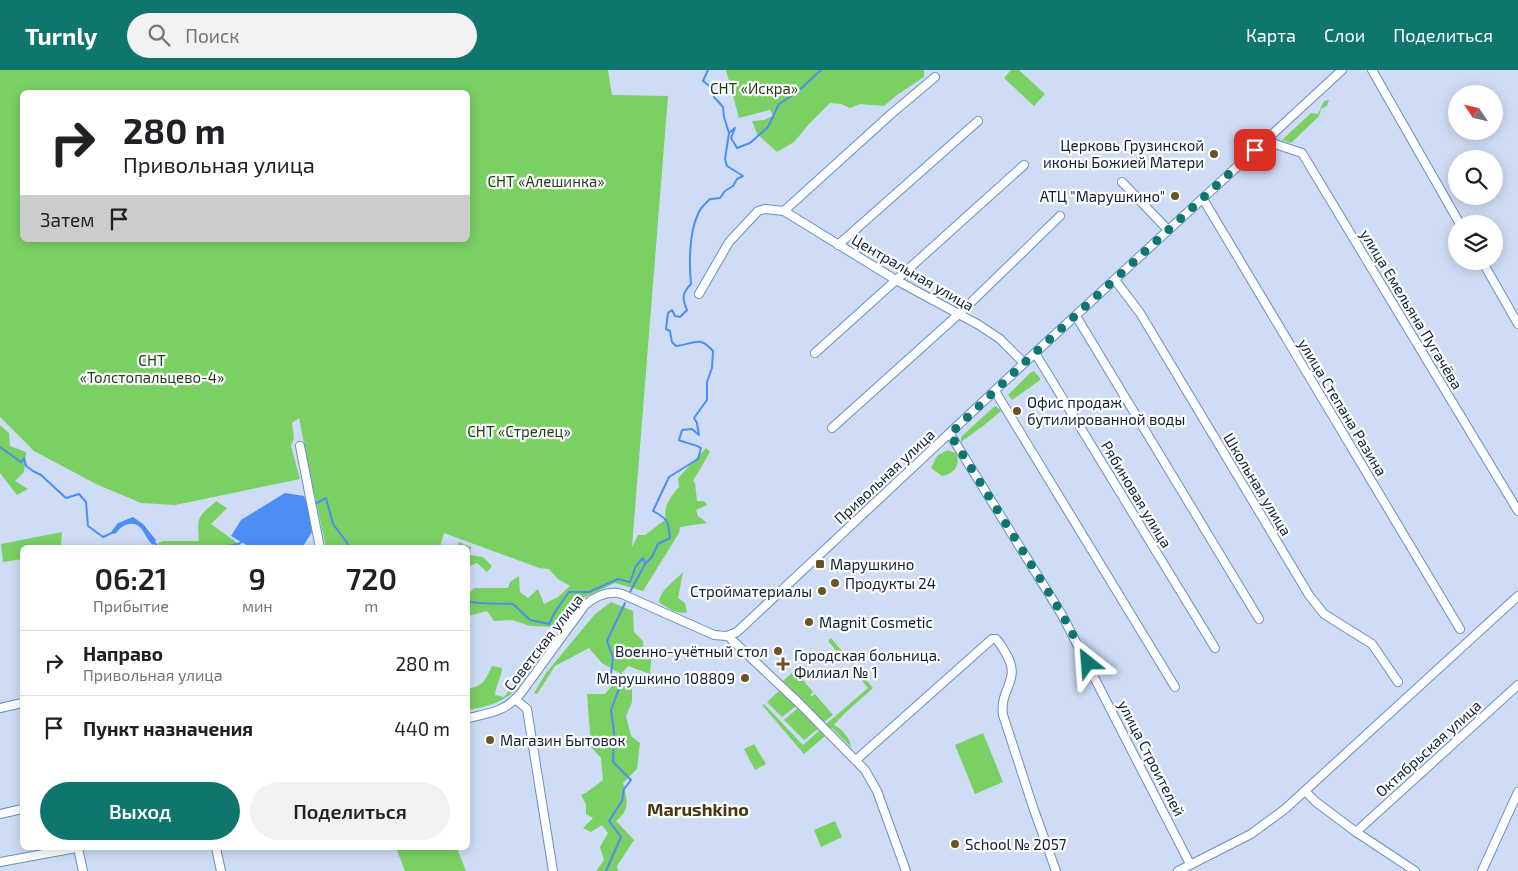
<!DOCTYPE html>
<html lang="ru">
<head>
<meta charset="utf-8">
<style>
  body { margin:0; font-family:"Exo 2",sans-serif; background:#f2f2f2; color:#202124; height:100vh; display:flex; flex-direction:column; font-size:19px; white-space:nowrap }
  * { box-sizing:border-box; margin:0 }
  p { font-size:16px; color:#757577 }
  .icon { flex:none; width:28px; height:28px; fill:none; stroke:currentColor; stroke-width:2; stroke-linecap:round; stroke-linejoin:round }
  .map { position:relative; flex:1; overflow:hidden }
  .sheet { position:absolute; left:20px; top:475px; width:450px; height:305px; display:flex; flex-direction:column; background:#fff; border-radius:8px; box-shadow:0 2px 12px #0003 }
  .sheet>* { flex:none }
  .guide { position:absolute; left:20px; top:20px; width:450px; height:152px; border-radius:8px; box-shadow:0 2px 12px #0003; background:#fff; color:#202124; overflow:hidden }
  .needle { width:32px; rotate:305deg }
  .controls { position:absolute; left:1448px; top:15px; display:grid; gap:10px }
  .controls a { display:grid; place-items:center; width:55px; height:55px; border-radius:50%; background:#fff; box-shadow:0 2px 12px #0003; font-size:25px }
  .pin { position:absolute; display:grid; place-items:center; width:42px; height:42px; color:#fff; margin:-21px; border-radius:10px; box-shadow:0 2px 8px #0006 }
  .me { position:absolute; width:55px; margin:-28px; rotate:332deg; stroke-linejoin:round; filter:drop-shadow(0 0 4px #0008) }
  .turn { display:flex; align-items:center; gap:18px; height:105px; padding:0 20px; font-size:22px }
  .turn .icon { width:65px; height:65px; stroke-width:2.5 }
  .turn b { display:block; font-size:35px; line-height:42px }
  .then { display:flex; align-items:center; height:48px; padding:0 20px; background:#0003; gap:10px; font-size:19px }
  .eta { display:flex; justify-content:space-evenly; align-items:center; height:85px; text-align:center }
  .eta b { font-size:30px; font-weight:600; line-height:35px }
  .primary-button { display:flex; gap:10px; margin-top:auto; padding:10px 20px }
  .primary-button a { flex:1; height:58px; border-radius:30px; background:#0f766e; color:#fff; font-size:20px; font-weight:600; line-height:58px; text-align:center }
  .primary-button a+a { background:#f2f2f2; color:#202124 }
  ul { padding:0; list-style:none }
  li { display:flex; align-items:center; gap:15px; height:65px; padding:0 20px; border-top:1px solid #e0e0e0 }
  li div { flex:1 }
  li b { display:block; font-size:19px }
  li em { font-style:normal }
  header { display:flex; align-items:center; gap:30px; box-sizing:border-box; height:70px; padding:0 25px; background:#0f766e; color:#fff }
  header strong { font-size:24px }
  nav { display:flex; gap:28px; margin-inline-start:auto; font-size:18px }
  .search { width:350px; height:45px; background:#f2f2f2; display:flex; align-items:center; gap:12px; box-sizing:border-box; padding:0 18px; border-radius:28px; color:#757577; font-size:19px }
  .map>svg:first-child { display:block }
  .green { fill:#7bd064; fill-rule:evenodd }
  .water { fill:#4d8ef4 }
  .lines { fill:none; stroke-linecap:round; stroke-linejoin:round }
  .stream { stroke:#4d8ef4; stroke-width:2 }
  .minor-casing { stroke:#6a8ec6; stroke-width:10 }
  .minor { stroke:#fff; stroke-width:8 }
  .route { stroke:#0f766e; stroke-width:9; stroke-dasharray:0 16.2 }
  .poi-dot { fill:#6d5224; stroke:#fdfdfd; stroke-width:2 }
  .labels { text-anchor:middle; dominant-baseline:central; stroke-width:4.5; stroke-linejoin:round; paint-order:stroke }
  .park-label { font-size:15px; fill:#1e3f15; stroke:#fdfdfd }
  .poi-label { font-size:15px; fill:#121f35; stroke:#fdfdfd; text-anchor:start }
  .street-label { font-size:15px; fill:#121f35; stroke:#fdfdfd }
  .quarter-label { font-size:18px; font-weight:bold; fill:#49350f; stroke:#fdfdfd }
</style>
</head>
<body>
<header>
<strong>Turnly</strong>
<div class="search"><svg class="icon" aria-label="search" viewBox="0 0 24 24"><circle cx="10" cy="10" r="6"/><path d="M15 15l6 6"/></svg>Поиск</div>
<nav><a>Карта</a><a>Слои</a><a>Поделиться</a></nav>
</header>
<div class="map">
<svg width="1518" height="801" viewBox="0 0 1518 801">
  <rect width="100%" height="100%" fill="#ceddf5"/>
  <g class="green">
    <path d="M0,0H608L612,25L668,26L632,477L638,465H645L666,449C662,437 672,425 679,417L678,408L706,378L710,382L693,411L695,413L697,431H704L707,435L696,440L698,446L707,453L680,457L679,463L643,521L615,513L581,529L555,557L530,556L512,550L494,551L487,541L468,546V524L474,518H508L510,512L519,506L520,522L528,528L538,519L544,534L558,527L570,516L558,509L549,499L539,498L444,463L440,477H326L310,404L299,348L292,353L294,368L291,376L300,409L175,435L141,433L96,414L34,381L0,347ZM22,22H468V170H22Z"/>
    <path d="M726,0H924V7L897,25L884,36L860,34L850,38L841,34L830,33L809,54L794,72L777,82L757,64L752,51L764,50L773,46L770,40L739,48Z"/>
    <path d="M1011,0H1019L1045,24L1034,36L1004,8Z"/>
    <path d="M1329,30L1327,36L1321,39L1319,46L1291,73L1282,70L1311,43L1318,44L1324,31Z"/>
    <path d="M1034,301L1040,308V310L1012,330L1008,325L1030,303Z"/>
    <path d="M995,336L1000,339L1001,341L983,356L961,372V368L963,365Z"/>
    <path d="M0,355L9,363L10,376L26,382L24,402L15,411L28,419L17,425L0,403Z"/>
    <path d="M947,380L956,383C961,395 954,404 942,406L931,398L937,386Z"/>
    <path d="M216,431L227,438L211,454L243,477H150L163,471H199C197,447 197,448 216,431Z"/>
    <path d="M62,462L61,477L22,478V489L3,492L1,474Z"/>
    <path d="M459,472L471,477L470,485L483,487L492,496L487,502L477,493L468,497V478L457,477Z"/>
    <path d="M683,502L678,528L685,533L687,542C676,545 668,538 659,532C660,520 675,511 683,502Z"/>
    <path d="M611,532L633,541L634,562L643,571L644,582L652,581L650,604L628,596L621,604L602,593L589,578L555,596L537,624L534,623L546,603L595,544Z"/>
    <path d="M831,568L873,618L845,643L834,655C841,658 851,669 851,677L832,658L831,659L826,654L868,618L851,597L853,595L847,588L844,590L828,571Z"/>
    <path d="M492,596L502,598C501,609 496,614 495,625L504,627L511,618L516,620C500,634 488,636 468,640V618C483,618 486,608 492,596Z"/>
    <path d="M795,600L813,622L810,625L812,626L815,624L833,645L824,652L804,632L803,630L802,631L783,611Z"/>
    <path d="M613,614L632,618V632L626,646L631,666L640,673L637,699L623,713C627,730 631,739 616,751L634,770L617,796L618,801H596L604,790L600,777L608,763L602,755L591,762L583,758L593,748L586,744V734L581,725L587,722L603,710L601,688L591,677L587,624H605Z"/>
    <path d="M780,620L796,636L782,647L767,632Z"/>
    <path d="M764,634L803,675L820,660L825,666L804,684L762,635Z"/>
    <path d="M798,638L818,659L804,670L784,650Z"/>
    <path d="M983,663L1003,712L975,724L955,675Z"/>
    <path d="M754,674L766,694L755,700L744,679Z"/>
    <path d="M835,751L842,767L821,777L814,760Z"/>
    <path d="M396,778H457L466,801H405Z"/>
  </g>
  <g class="water">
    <path d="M285,423L304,426L308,437L312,462L304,475L276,478L250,477L231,466L241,450Z"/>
    <path d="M133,447L143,454L156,470L153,475C144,468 143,451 129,454C122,456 120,458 115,464L111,462L118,453Z"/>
  </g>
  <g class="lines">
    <g class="stream">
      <path d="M729,63L735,58L731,68L737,78L750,73L768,57L779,34L796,23L821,0"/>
      <path d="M0,377L21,392L24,388L26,396L33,401L41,405L66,428L79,424L86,432L88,456L103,467L114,462"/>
      <path d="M315,434L326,428L333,454L351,478"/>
      <path d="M153,470L158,478"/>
      <path d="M218,478L238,474L242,472"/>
      <path d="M630,522L645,494L652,487L658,474L670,468C668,450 669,450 653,441L669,407L698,389L701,378C693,373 687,374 679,370L682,360L692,359L699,365L697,353L694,348L707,330V312L712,298L713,281C698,264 693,275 676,276L672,272L670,261L666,259L668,243L672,240L675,246L680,247L687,240C682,229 682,223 691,214C689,194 689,163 698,144C700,138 706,133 710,129L720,128L725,121L733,116L737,109L743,106L727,96L725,89L729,63L724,47L723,37L714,27L712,18L703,11L708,0"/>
      <path d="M468,529V531C481,535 499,533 513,534L530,550L549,554L555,542L569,522H589L618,509L630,512L636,496L643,488L645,493"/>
      <path d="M606,801L621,767L609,751L622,731L624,719L631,710L613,692L614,662L611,640L621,613L611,604L613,588L607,571L625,533"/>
    </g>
    <g class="minor-casing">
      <g id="minor">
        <path d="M1372,0L1460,154"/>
        <path d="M1269,68L1275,74L1302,83L1518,441"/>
        <path d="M1122,112L1168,160"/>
        <path d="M1203,129L1460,559"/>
        <path d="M784,141L890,45L935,7"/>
        <path d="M838,175L978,51"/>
        <path d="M1482,191L1518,254"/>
        <path d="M1115,210L1140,243L1309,525L1324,544L1372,574L1398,612"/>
        <path d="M699,224L729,172L758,141L765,139L784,141L896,210L979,255L1000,269L1024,293"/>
        <path d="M1076,246L1259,549"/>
        <path d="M815,283L1024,95"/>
        <path d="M1035,283L1215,578"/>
        <path d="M995,321L1175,617"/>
        <path d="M832,358L960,243L1060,146"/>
        <path d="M950,364L1062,545L1190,794"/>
        <path d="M300,376L320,478"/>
        <path d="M729,566L732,570L800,634L865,700L877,721L906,801"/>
        <path d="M515,629L527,639L553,801"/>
        <path d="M0,638L22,633"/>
        <path d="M468,648C490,643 505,642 521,623L585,535C596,526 608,520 622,524L714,565L727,566L737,562L1035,283L1342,0"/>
        <path d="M856,690L992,569H996C1000,573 1002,577 1005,582C1023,610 999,618 1003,645L1034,740L1056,801"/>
        <path d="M1305,721L1316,732L1356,762L1518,615"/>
        <path d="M0,744L22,739"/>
        <path d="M1356,762L1415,801"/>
        <path d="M78,778L83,801"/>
        <path d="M216,778L221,801"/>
        <path d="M0,792L76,778"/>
        <path d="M1178,801L1251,764L1285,739L1518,526"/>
        <path d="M1482,801L1518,722"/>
      </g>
    </g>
    <use href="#minor" class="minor"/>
  </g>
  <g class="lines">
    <path class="route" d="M1088,593L1062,544L950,364L1024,293L1255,80"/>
  </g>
  <g class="poi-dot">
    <circle cx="1214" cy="84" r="5"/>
    <circle cx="1175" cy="126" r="5"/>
    <circle cx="1017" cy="341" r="5"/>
    <rect x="815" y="489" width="10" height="10" rx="2.5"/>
    <circle cx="835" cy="513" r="5"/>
    <circle cx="822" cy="521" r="5"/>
    <circle cx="809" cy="552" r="5"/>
    <circle cx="778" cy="581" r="5"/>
    <path d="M780.5 586.5h5v5h5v5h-5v5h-5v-5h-5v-5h5z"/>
    <circle cx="745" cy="608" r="5"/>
    <circle cx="490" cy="670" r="5"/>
    <circle cx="955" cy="774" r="5"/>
  </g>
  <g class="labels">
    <g class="park-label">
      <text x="754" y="18">СНТ «Искра»</text>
      <text x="546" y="111">СНТ «Алешинка»</text>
      <text x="152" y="290">СНТ<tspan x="152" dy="17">«Толстопальцево-4»</tspan></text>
      <text x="519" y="361">СНТ «Стрелец»</text>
    </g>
    <g class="poi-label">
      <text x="1204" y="75" text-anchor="end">Церковь Грузинской<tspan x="1204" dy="17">иконы Божией Матери</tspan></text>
      <text x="1165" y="126" text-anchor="end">АТЦ "Марушкино"</text>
      <text x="1027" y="332">Офис продаж<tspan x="1027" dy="17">бутилированной воды</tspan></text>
      <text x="830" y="494">Марушкино</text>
      <text x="845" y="513">Продукты 24</text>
      <text x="812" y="521" text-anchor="end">Стройматериалы</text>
      <text x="819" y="552">Magnit Cosmetic</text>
      <text x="768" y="581" text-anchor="end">Военно-учётный стол</text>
      <text x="794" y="585">Городская больница.<tspan x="794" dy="17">Филиал № 1</tspan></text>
      <text x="735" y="608" text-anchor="end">Марушкино 108809</text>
      <text x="500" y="670">Магазин Бытовок</text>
      <text x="965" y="774">School № 2057</text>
    </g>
    <g class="street-label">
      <text transform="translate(913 202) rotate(30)">Центральная улица</text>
      <text transform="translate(1412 239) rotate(59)">улица Емельяна Пугачёва</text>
      <text transform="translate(1343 337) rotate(59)">улица Степана Разина</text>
      <text transform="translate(884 406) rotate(-43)">Привольная улица</text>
      <text transform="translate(1258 414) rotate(59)">Школьная улица</text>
      <text transform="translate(1137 424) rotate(59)">Рябиновая улица</text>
      <text transform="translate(543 572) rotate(-52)">Советская улица</text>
      <text transform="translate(1428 678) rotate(-42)">Октябрьская улица</text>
      <text transform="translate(1152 688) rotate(63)">улица Строителей</text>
    </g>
    <g class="quarter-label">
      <text x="698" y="739">Marushkino</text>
    </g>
  </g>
</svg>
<div class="controls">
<a><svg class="needle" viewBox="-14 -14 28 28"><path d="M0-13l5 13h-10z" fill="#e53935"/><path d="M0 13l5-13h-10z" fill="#757577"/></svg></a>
<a><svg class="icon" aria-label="search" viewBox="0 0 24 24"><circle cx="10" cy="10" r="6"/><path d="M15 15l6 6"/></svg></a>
<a><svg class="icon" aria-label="layers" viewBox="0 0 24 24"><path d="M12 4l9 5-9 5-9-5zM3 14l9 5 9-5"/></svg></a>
</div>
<div class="pin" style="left:1255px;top:80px;background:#d93025"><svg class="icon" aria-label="arrive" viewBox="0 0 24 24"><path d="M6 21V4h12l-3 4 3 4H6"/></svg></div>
<svg class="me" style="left:1088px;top:593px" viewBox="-20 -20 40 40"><path d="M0-17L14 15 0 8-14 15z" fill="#0f766e" stroke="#fff" stroke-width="4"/></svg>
<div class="guide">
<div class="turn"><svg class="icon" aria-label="right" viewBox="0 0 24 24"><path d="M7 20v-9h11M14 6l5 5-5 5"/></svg><div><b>280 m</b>Привольная улица</div></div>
<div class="then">Затем<svg class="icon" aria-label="arrive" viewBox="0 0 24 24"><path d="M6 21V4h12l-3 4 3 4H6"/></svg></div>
</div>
<section class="sheet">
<div class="eta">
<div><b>06:21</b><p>Прибытие</p></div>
<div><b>9</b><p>мин</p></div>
<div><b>720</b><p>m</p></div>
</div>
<ul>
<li><svg class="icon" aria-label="right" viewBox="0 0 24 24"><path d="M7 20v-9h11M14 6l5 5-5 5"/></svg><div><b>Направо</b><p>Привольная улица</p></div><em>280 m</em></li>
<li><svg class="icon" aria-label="arrive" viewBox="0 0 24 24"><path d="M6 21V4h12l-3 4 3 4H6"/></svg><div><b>Пункт назначения</b></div><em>440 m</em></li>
</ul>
<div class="primary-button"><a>Выход</a><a>Поделиться</a></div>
</section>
</div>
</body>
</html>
